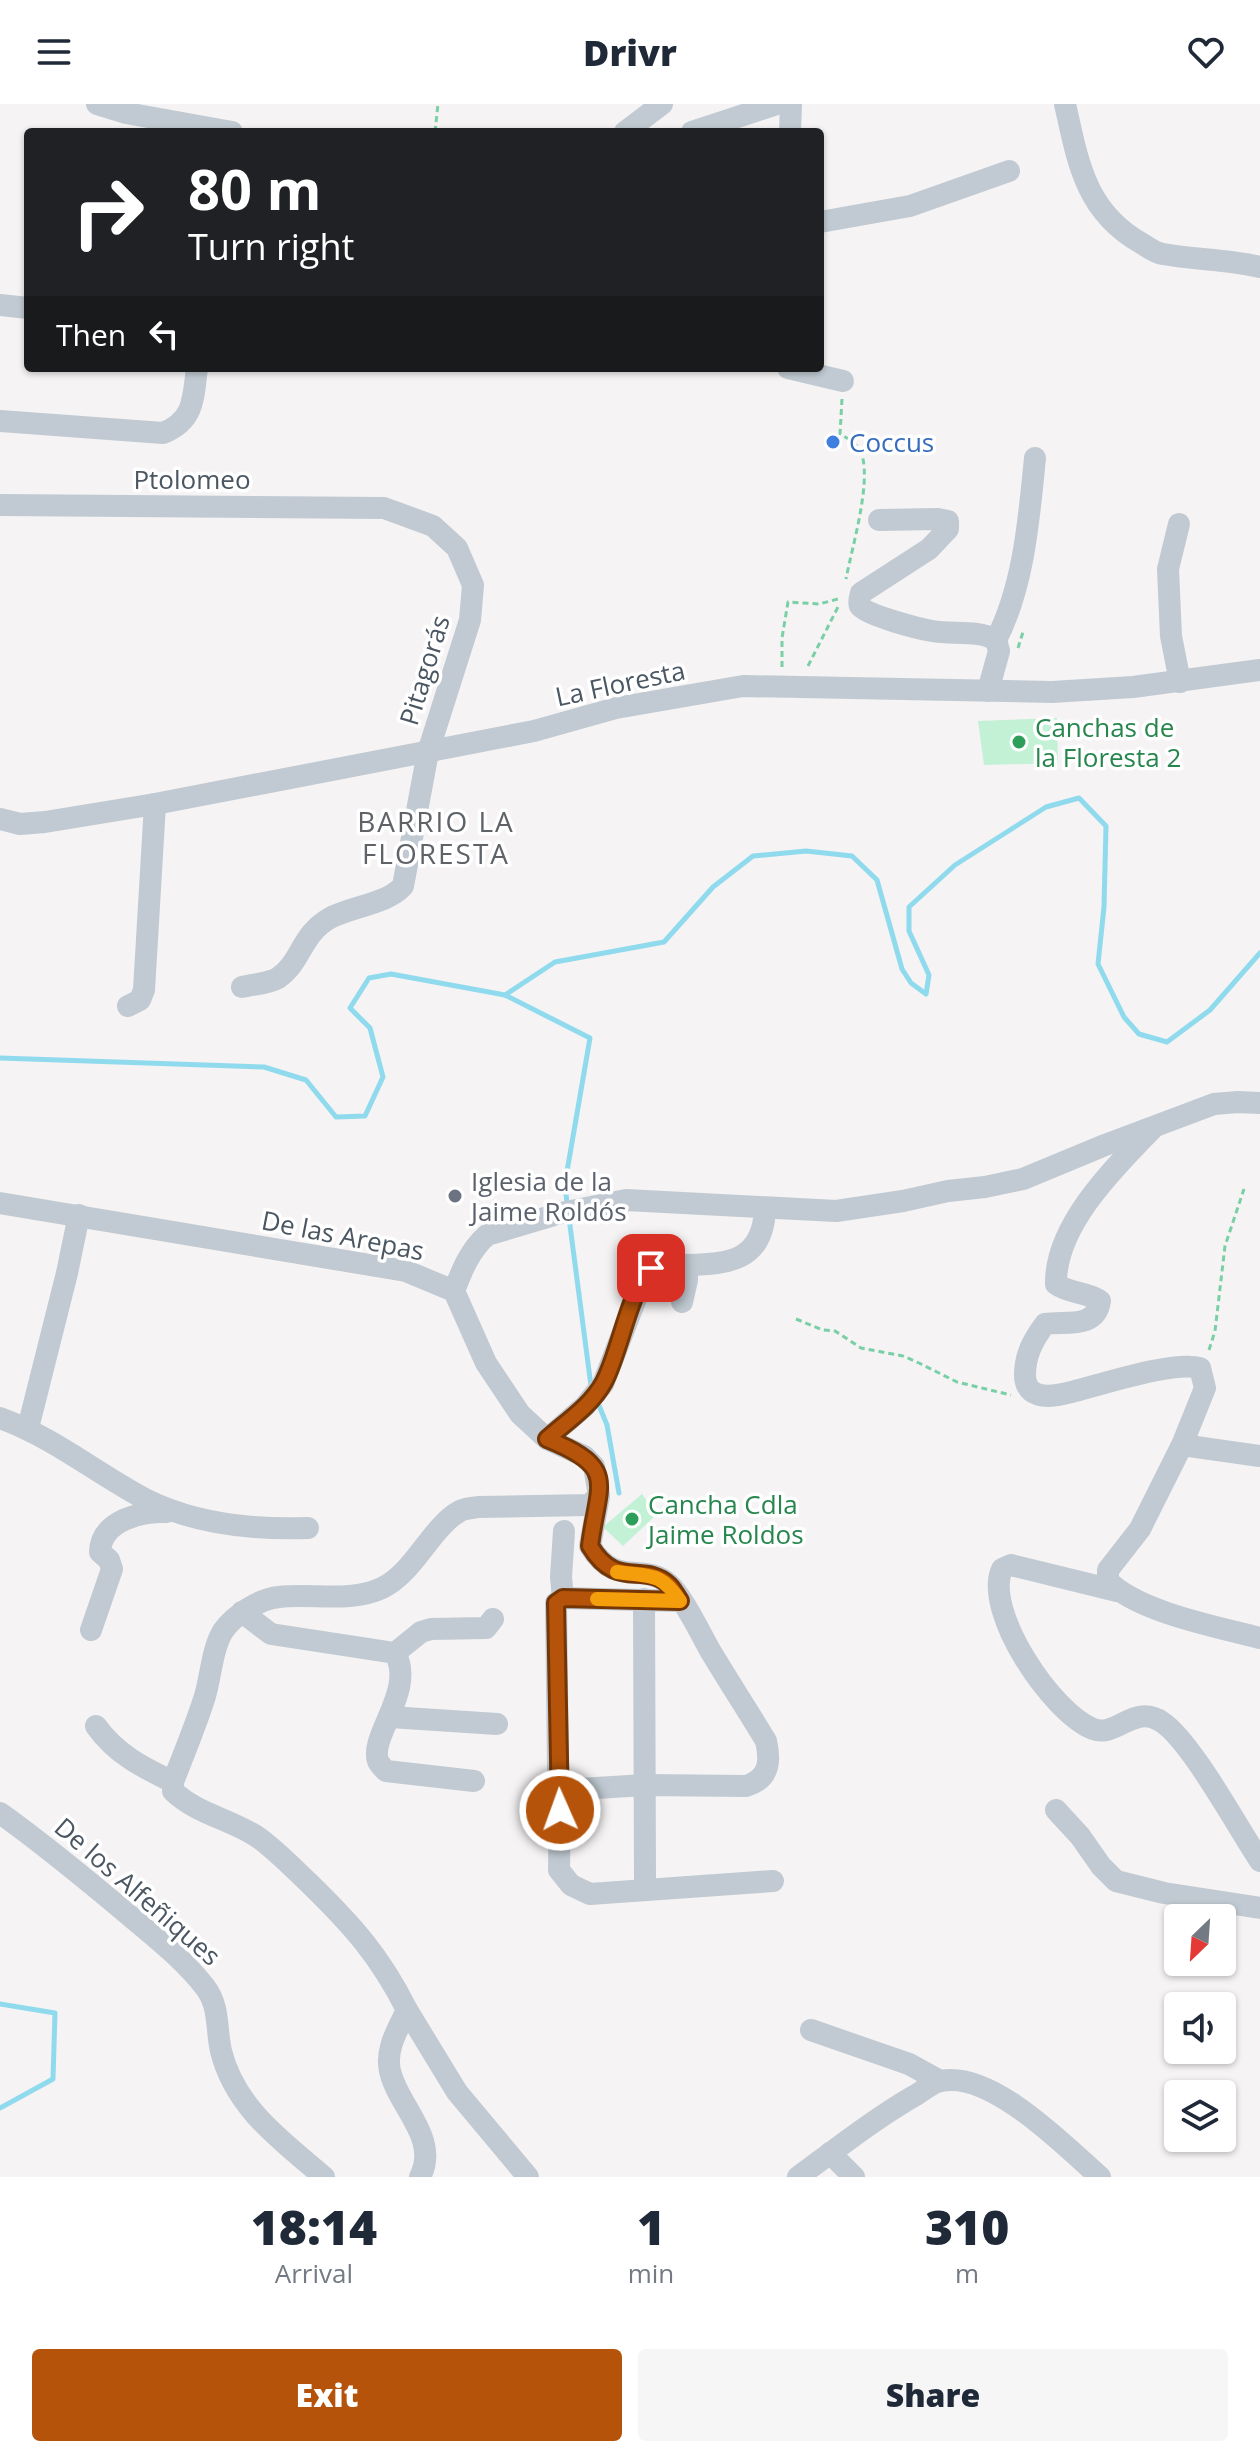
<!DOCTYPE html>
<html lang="en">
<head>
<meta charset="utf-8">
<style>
  body { margin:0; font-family:"Open Sans",sans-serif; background:#f6f6f7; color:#1f2937; height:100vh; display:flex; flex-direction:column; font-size:30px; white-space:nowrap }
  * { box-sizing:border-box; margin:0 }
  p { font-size:26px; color:#747a83 }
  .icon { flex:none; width:44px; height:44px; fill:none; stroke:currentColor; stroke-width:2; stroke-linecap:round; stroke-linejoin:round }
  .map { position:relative; height:2073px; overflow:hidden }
  .panel { display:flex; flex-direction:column; background:#fff; flex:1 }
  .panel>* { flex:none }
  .banner { position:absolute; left:24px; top:24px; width:800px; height:244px; border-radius:8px; box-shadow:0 2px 6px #0004; background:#202124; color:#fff; overflow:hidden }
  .needle { width:52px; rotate:205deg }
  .buttons { position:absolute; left:1164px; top:1800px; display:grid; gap:16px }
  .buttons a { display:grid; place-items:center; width:72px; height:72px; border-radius:8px; background:#fff; box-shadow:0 2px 6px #0004; font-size:40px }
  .pin { position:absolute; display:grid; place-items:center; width:68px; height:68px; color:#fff; margin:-34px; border-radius:16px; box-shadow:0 4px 12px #0006 }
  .me { position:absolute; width:88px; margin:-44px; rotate:358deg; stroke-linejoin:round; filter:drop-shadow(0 0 6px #0008) }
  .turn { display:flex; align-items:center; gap:28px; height:168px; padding:0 32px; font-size:36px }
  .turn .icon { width:104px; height:104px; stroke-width:2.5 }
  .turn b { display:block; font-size:56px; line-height:68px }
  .then { display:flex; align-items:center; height:76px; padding:0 32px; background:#0003; gap:16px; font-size:30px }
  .eta { display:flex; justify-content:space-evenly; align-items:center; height:136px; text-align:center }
  .eta b { font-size:48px; font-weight:800; line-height:56px }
  .primary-button { display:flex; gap:16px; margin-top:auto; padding:16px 32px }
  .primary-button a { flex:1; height:92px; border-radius:8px; background:#b45309; color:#fff; font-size:32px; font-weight:800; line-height:92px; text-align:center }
  .primary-button a+a { background:#f6f6f7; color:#1f2937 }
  header { display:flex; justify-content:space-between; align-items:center; height:104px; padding:0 32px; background:#fff; font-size:36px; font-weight:800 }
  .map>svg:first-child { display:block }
  .green { fill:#c3f1d5 }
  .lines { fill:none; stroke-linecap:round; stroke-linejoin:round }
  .stream { stroke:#90daee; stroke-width:5 }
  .path { stroke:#7ad0a6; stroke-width:3; stroke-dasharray:6 4; stroke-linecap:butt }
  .minor { stroke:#c1cad2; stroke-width:22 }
  .route-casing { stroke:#753606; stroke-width:20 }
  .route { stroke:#b45309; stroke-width:14 }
  .slow { stroke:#f59e0b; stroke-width:14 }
  .shop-dot { fill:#3f7fe0; stroke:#fff; stroke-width:3 }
  .leisure-dot { fill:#2e9e5b; stroke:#fff; stroke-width:3 }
  .worship-dot { fill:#6b7280; stroke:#fff; stroke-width:3 }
  .labels { text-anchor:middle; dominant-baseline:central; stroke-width:7; stroke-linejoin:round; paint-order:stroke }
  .shop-label { font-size:26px; fill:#366cbe; stroke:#fff; text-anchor:start }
  .street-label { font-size:26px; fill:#4a5661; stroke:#fff }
  .leisure-label { font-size:26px; fill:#27864d; stroke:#fff; text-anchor:start }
  .worship-label { font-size:26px; fill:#5b616d; stroke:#fff; text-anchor:start }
  .neighbourhood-label { font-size:28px; letter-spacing:2px; fill:#5f6368; stroke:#fff }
</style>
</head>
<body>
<header><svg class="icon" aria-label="menu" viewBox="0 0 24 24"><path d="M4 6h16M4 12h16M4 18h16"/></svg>Drivr<svg class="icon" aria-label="heart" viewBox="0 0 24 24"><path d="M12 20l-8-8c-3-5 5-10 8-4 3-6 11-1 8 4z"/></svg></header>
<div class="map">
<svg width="1260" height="2073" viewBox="0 0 1260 2073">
  <rect width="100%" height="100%" fill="#f5f3f3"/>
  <g class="green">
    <path d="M1057,614L1058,659L984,661L978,617Z"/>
    <path d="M642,1390L656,1411L623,1442L603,1423Z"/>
  </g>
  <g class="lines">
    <g class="stream">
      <path d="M505,891L555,858L664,838L713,783L753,752L806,747L852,752L877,776L902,865L911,879L926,890L929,871L909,827V803L955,761L1046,703L1079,694L1106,722L1104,803L1098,860L1124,913L1139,930L1167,938L1210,906L1260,849"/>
      <path d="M0,954L264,963L306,976L336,1013L365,1012L383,973L370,924L350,904L369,874L391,870L505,891L590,934L565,1079L567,1100"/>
      <path d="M569,1114L591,1282"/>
      <path d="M598,1299L607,1321L619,1389"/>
      <path d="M0,1900L55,1909L53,1975L0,2004"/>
    </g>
    <g class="path">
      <path d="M435,28L438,0"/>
      <path d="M842,295L840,330C850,336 858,340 862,351C871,381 852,443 846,475"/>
      <path d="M1018,544L1023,528"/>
      <path d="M808,562L839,501"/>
      <path d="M782,563V534L788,498L819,500L838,495"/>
      <path d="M796,1215L823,1226L835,1227L861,1244L903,1252L919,1259L957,1278L1011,1291"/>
      <path d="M1209,1246L1215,1227L1225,1142L1244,1085"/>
    </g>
    <g class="minor">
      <path d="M97,0L126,9L232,28"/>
      <path d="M1065,0C1078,58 1085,107 1141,139C1148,143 1155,149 1163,150C1195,156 1228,155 1260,163"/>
      <path d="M625,28L662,0"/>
      <path d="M692,28L777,0"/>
      <path d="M790,28L791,0"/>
      <path d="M820,118L910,102L1009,67"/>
      <path d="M0,201L28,204"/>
      <path d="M788,264L843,277"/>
      <path d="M0,317L163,329C195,316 193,294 197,264"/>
      <path d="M0,401L384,404L433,422L457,444L473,481L470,516L428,648L403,782C387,800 353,802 330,814C300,831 302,858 278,874C268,880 253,880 242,883"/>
      <path d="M879,416L938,415L948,417V425L929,445L861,489C860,493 858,498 860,502C865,511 920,525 932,527C953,531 977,525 996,536L999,547L988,587"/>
      <path d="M1179,420L1168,465L1171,532L1180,578"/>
      <path d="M996,536C1024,482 1029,414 1035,354"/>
      <path d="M0,715L20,720L45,718L155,700L534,627L616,604L743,582L1052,588L1133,583L1260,566"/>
      <path d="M128,902L140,896L144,886L155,700"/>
      <path d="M1153,1024C1115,1063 1055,1121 1056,1180C1070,1190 1089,1188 1100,1197C1096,1225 1066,1217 1045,1220C1033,1236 1025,1251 1025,1271C1025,1279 1028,1287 1037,1290C1049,1295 1067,1289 1079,1286C1107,1279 1174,1257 1200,1264L1205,1284L1182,1341L1140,1425L1108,1466V1477C1138,1508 1218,1523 1260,1534"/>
      <path d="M0,1099L406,1167L454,1187L486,1259L520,1310L547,1335L584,1352L594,1362L599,1392L589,1401L478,1403C473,1404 465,1404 460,1407C431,1423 415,1468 382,1484C350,1499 313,1489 279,1493C259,1495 234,1511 223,1527C212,1545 211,1572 205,1592C196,1621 184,1649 173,1678V1687C198,1711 232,1715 259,1734C278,1748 293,1764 310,1780C352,1821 380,1852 407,1906"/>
      <path d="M687,1161C729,1160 763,1157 765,1105"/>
      <path d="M454,1187C462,1166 470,1146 487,1131L561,1109L626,1096L836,1107L903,1097L948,1087L985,1083L1023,1075L1105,1041L1214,1000L1238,998L1260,999"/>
      <path d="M0,1314C53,1333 96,1369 145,1395C195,1420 253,1426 308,1424"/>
      <path d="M28,1324L67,1169L79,1111"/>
      <path d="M547,1335L585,1302L603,1280L645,1171L651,1164L665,1159L687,1161V1176L682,1198"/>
      <path d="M1182,1341L1260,1352"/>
      <path d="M599,1392L590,1442C616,1485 642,1457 669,1480C684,1494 700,1529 711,1548C729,1578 748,1607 766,1637C771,1658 769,1675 746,1682L645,1681L580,1685L560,1676L558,1664L556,1499L563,1494L680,1497"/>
      <path d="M1117,1487L1011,1461L1002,1465C983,1507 1052,1609 1093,1625C1117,1634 1134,1599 1162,1618C1191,1637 1238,1724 1260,1757"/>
      <path d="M563,1494L561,1473L564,1427"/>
      <path d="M644,1495L645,1775"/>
      <path d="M242,1508L271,1530L395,1549C416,1586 369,1632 378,1657C379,1659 384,1665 386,1667L474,1677"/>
      <path d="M91,1526L112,1465L109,1456L100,1448C101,1416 142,1407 167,1408"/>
      <path d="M395,1549L421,1528L431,1525L486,1524L493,1515"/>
      <path d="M390,1613L497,1620"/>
      <path d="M96,1622C116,1650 142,1663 173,1678"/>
      <path d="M560,1676L559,1766L571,1781L590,1790L773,1777"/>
      <path d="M1056,1706L1080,1732L1101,1762L1116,1777L1164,1789L1260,1804"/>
      <path d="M0,1709C45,1741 87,1776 130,1812C156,1834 184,1856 205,1883C220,1902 216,1926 221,1947C235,2004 282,2037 324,2073"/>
      <path d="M811,1926L909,1960L940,1977"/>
      <path d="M830,2049L854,2073"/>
      <path d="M420,2073C440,2034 398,2003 390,1967C385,1945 398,1925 407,1906L457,1988L528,2073"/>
      <path d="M798,2073C836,2045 873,2016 914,1992C922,1988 932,1978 941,1977C991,1966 1065,2042 1100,2073"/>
    </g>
  </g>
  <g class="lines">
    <g class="route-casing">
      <path id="route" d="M560,1706L556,1499L563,1494L680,1497C677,1492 673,1485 669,1481C643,1457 617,1487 590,1442C598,1378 619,1364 547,1335C566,1318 591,1302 604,1278C621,1245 628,1190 651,1164"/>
    </g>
    <use href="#route" class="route"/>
    <path class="slow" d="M597,1495L680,1497C660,1467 650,1473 617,1468"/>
  </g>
  <circle class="shop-dot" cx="833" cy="338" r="8"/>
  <g class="leisure-dot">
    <circle cx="1019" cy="638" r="8"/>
    <circle cx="632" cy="1415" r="8"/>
  </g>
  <circle class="worship-dot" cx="455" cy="1092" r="8"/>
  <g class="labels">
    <g class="shop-label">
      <text x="849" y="338">Coccus</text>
    </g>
    <g class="street-label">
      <text x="192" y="375">Ptolomeo</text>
      <text transform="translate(424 566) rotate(-73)">Pitagorás</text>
      <text transform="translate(620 579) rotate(-12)">La Floresta</text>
      <text transform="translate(343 1131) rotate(11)">De las Arepas</text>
      <text transform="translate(138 1787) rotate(41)">De los Alfeñiques</text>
    </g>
    <g class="leisure-label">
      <text x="1035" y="623">Canchas de<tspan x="1035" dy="30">la Floresta 2</tspan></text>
      <text x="648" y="1400">Cancha Cdla<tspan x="648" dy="30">Jaime Roldos</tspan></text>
    </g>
    <g class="worship-label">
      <text x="471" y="1077">Iglesia de la<tspan x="471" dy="30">Jaime Roldós</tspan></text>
    </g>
    <g class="neighbourhood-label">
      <text x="436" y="717">BARRIO LA<tspan x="436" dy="32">FLORESTA</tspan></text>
    </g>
  </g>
</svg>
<div class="buttons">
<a><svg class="needle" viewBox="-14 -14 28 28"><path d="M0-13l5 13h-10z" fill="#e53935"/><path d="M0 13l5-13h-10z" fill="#747a83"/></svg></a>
<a><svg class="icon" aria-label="sound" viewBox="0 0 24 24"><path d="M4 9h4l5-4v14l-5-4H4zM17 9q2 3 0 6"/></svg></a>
<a><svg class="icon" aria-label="layers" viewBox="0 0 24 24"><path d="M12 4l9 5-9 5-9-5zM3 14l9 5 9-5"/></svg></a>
</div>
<div class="pin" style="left:651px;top:1164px;background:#d93025"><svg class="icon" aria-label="arrive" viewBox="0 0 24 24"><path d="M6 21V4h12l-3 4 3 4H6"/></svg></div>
<svg class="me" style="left:560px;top:1706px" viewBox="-20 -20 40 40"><circle r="17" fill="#b45309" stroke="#fff" stroke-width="3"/><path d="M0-11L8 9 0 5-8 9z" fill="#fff"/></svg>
<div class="banner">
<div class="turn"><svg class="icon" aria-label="right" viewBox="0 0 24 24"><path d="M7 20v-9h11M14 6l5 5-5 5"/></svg><div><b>80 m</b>Turn right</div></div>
<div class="then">Then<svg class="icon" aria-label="left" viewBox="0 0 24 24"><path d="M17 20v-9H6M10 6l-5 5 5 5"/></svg></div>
</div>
</div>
<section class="panel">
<div class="eta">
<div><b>18:14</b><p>Arrival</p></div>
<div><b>1</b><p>min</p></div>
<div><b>310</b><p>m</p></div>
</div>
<div class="primary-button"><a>Exit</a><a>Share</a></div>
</section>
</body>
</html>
